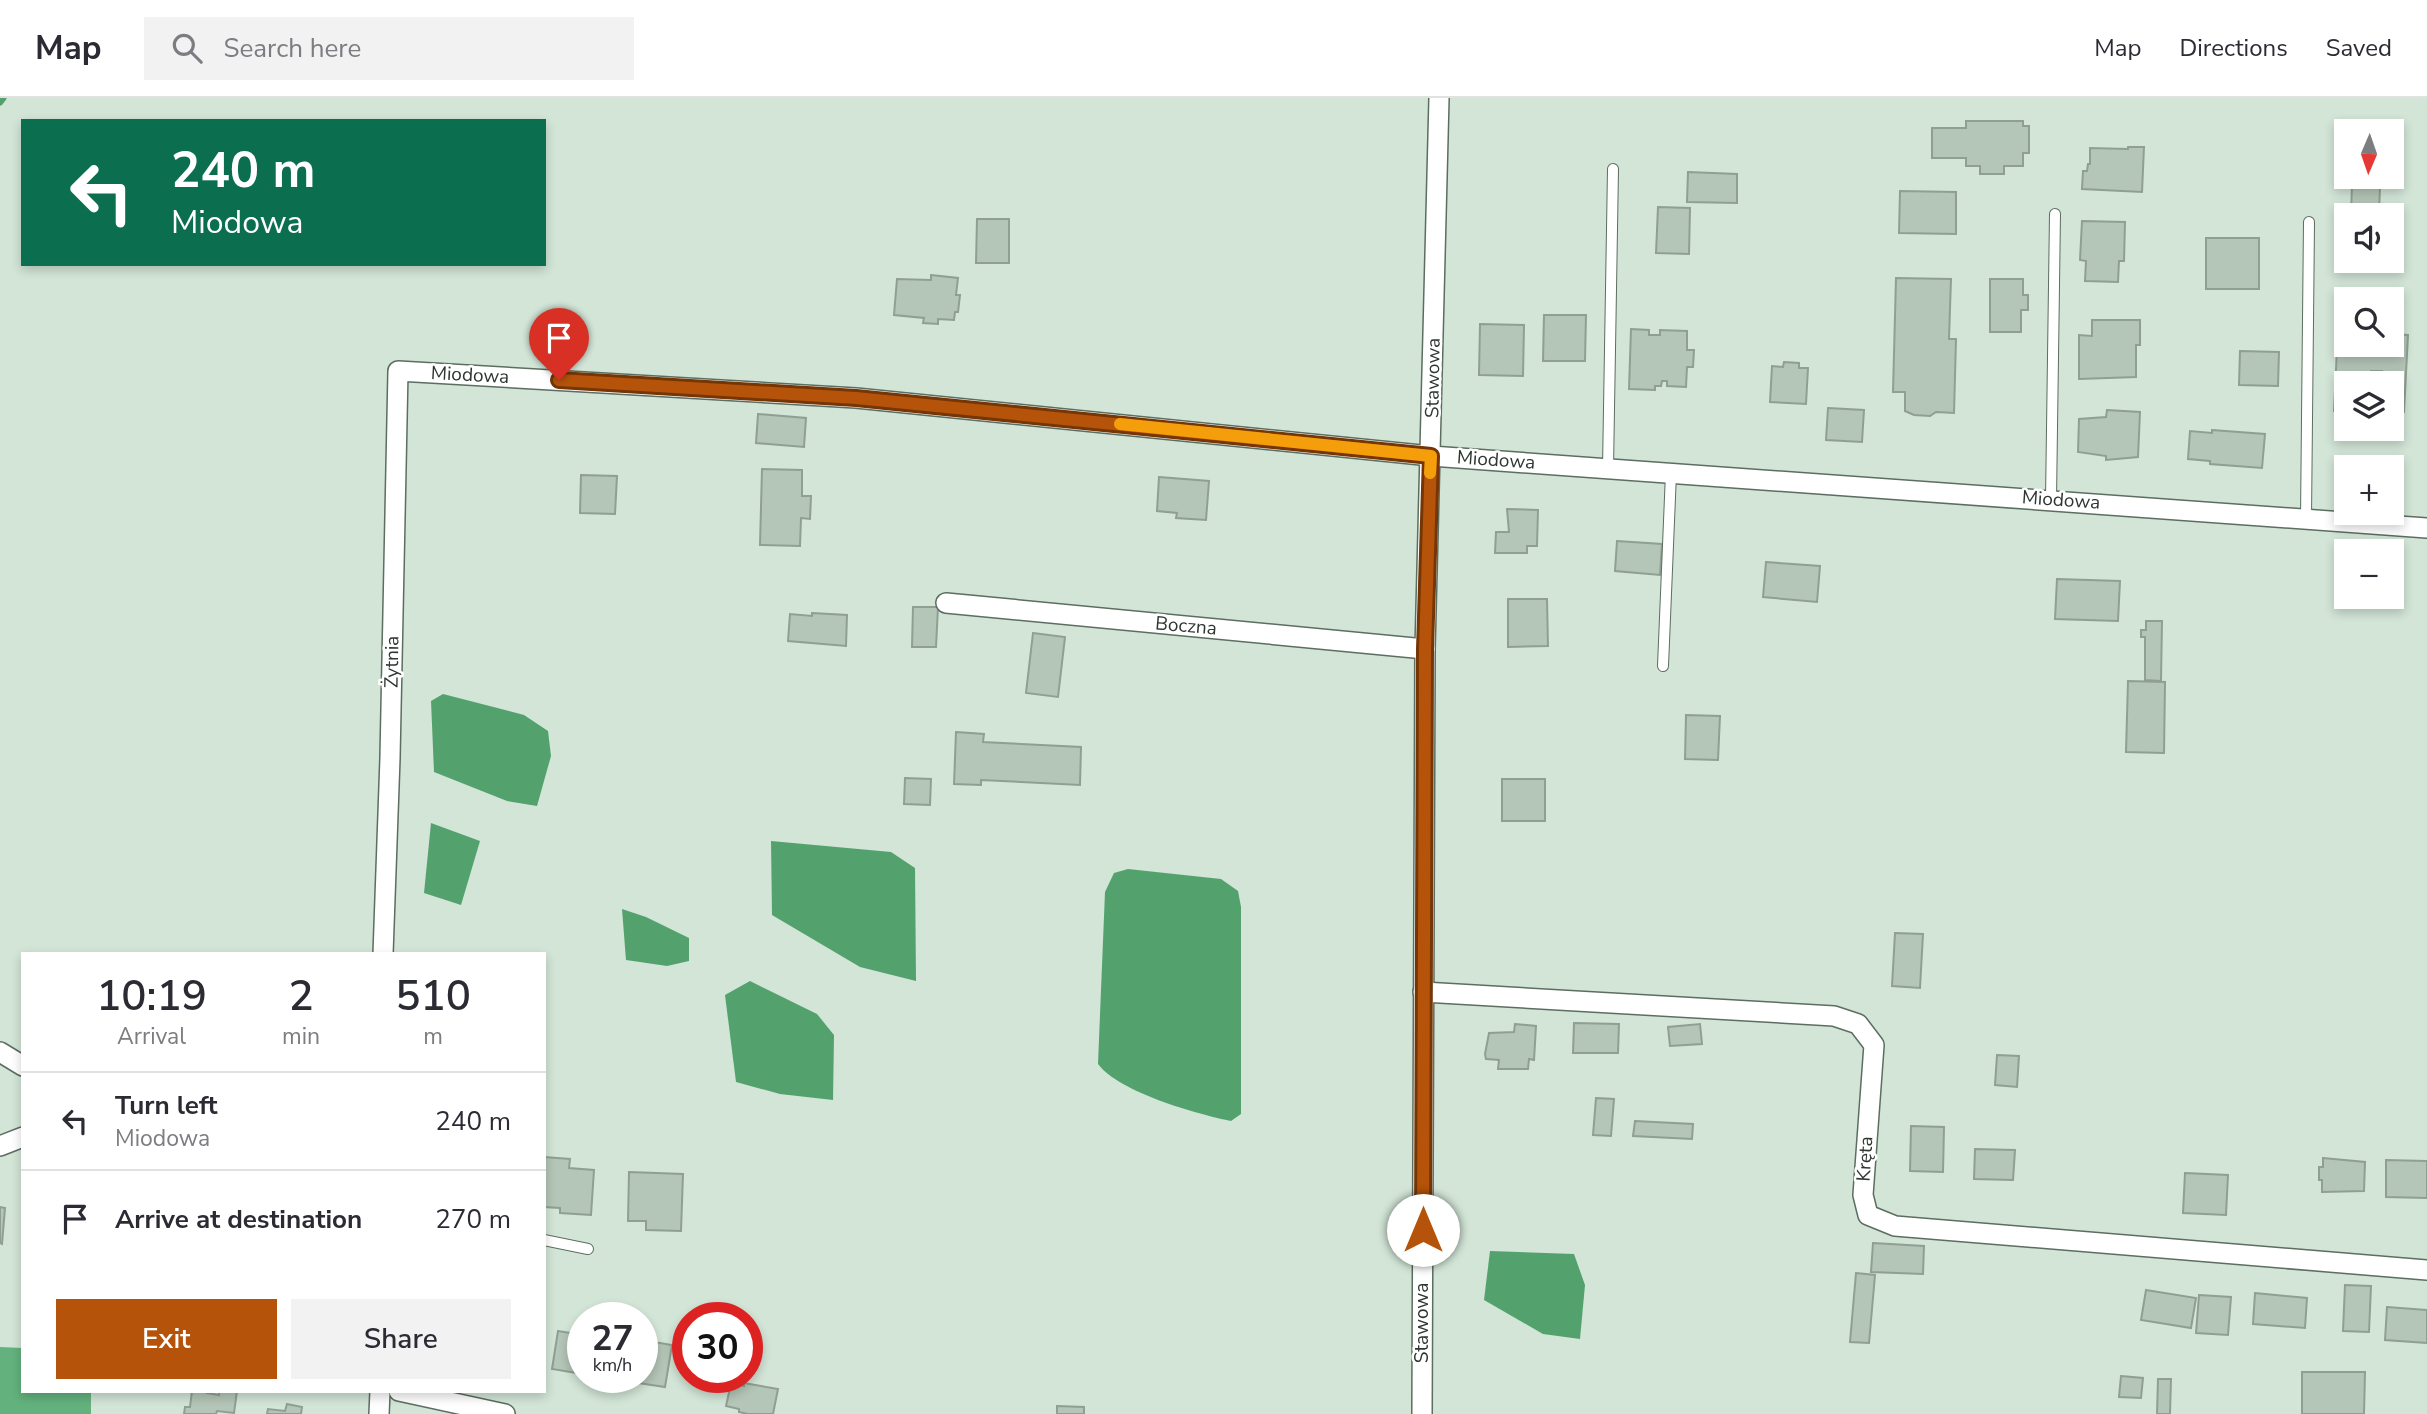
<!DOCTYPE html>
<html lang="en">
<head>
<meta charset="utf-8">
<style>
  body { margin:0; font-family:"Nunito Sans",sans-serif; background:#f2f2f3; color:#2b2b33; height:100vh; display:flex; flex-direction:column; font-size:26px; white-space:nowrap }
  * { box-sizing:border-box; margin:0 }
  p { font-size:23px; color:#7c7c81 }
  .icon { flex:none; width:38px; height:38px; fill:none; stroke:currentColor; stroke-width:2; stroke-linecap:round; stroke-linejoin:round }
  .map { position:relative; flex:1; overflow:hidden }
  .panel { position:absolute; left:21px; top:854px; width:525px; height:441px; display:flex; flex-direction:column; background:#fff; border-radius:0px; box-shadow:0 4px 10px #0003 }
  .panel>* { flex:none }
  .hud { position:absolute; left:21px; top:21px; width:525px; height:147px; border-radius:0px; box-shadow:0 4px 10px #0003; background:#0b6e4f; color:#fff; overflow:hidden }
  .needle { width:46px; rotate:182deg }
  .controls { position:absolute; left:2334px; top:21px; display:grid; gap:14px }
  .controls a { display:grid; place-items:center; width:70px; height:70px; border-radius:0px; background:#fff; box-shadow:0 4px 10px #0003; font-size:35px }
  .speed { position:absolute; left:567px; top:1204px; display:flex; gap:14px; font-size:35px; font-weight:700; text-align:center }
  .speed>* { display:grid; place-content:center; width:91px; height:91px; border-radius:50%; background:#fff; box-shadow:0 4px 10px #0003; line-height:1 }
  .speed small { font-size:18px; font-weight:400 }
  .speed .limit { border:10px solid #d22; background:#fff; color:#111 }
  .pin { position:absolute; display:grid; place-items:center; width:60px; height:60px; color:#fff; margin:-72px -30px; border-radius:50% 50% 50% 0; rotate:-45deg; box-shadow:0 0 7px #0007 }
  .pin .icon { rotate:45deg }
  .me { position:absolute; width:77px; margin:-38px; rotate:0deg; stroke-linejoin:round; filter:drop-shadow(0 0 5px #0008) }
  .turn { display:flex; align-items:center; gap:24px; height:147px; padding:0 35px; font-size:32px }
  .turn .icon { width:91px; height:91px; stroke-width:2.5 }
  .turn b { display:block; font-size:49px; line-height:60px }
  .eta { display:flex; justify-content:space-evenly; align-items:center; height:119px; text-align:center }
  .eta b { font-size:42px; font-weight:600; line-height:49px }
  .button { display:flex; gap:14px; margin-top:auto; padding:14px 35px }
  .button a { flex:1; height:80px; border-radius:0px; background:#b45309; color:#fff; font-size:28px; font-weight:600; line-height:80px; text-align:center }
  .button a+a { background:#f2f2f3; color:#2b2b33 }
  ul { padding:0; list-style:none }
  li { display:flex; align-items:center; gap:21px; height:98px; padding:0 35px; border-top:2px solid #e1e1e2 }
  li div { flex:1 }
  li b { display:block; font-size:26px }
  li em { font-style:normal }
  header { display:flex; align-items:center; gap:42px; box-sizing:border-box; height:98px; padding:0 35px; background:#fff; border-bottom:2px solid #e1e1e2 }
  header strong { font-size:33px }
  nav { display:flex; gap:38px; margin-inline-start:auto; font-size:24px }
  .search { width:490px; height:63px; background:#f2f2f3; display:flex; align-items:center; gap:18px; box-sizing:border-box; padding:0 24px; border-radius:0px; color:#7c7c81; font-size:26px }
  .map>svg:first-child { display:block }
  .forest { fill:#63b27d }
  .water { fill:#53a26e }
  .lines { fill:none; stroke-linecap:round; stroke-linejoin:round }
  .stream { stroke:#53a26e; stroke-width:7 }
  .building { fill:#b4c6b8; stroke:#8fa093; stroke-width:2 }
  .service-casing { stroke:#5c6d61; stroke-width:12 }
  .minor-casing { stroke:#5c6d61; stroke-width:22 }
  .service { stroke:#fff; stroke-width:10 }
  .minor { stroke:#fff; stroke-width:19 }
  .route-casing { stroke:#753606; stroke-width:18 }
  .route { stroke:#b45309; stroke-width:12 }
  .slow { stroke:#f59e0b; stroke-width:12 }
  .labels { text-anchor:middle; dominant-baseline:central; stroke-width:5; stroke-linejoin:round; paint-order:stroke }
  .street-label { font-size:19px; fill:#2f3631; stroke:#fff }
</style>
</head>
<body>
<header>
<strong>Map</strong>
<div class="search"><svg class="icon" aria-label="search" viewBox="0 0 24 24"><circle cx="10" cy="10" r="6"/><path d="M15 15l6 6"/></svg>Search here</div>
<nav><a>Map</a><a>Directions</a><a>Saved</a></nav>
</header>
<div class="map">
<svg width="2427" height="1316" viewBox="0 0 2427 1316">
  <rect width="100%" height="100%" fill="#d2e5d7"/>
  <path class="forest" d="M0,1249L23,1250V1293H91V1316H0Z"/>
  <g class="water">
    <path d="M443,596L524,617L548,633L551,658L537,708L507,703L434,674L431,603Z"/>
    <path d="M431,725L480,743L461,807L424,795Z"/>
    <path d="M771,743L891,754L915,770L916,883L860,869L772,817Z"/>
    <path d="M1128,771L1221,781L1238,793L1241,809V1016L1231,1023C1196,1016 1119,994 1098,966L1105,794L1114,775Z"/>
    <path d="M622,811L646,819L689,840V863L667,868L626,862Z"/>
    <path d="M750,883L817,916L834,937L833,1002L780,996L736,984L725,897Z"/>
    <path d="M1490,1153L1574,1156L1585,1187L1580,1241L1543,1236L1484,1202Z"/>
  </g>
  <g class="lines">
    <path class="stream" d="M0,4L3,0"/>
  </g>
  <g class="building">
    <path d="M1966,23H2023V28H2029V55H2023V68H2004V76H1980V68H1966V60H1932V30H1966Z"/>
    <path d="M2128,49H2144L2142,94L2082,91L2083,73H2087L2088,66H2090V50L2128,51Z"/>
    <path d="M1688,74L1737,76V105L1687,104Z"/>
    <path d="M2352,87L2380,88L2379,117H2348V115H2351Z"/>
    <path d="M1900,93L1956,94V136L1899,135Z"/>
    <path d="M1658,109L1690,110L1689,156L1656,155Z"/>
    <path d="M977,121H1009V165H976Z"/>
    <path d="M2082,123L2125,124L2124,163H2119L2118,184L2085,183L2086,163L2080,162Z"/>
    <rect x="2206" y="140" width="53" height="51"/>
    <path d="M931,177L958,180L956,197H960L958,214H955L954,222L938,221V226L923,225L924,220L894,217L897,181L931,182Z"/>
    <path d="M1896,180L1951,181L1949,241H1956L1954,315L1936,314L1930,318L1914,317L1905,313V294H1893Z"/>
    <path d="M1990,181H2023V197H2028V212H2021V234H1990Z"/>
    <path d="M1544,217H1586L1585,263H1543Z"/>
    <path d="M2092,222H2140V247H2136V279L2079,281V237L2092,238Z"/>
    <path d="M1480,226L1524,227L1523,278L1479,277Z"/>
    <path d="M2338,229L2347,230V247H2392V236L2408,237L2404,314H2392V285H2382V273H2371L2370,285H2347V314L2334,313Z"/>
    <path d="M1631,231L1649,232V237H1660V232L1687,233V252H1694L1693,269H1687L1686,289L1667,288V283H1662L1661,288H1655V292L1629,291Z"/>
    <path d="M2240,253L2279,254L2278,288L2239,287Z"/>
    <path d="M1784,264L1799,265V270H1808L1806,306L1770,304L1772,268L1783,269Z"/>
    <path d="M1828,310L1864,312L1862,344L1826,342Z"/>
    <path d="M2107,312L2140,314L2138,359L2106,362V358L2078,354L2079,321L2106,319Z"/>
    <path d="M758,316L806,320L804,349L756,345Z"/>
    <path d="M2212,332L2265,336L2262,370L2210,366V363L2188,361L2190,333L2212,335Z"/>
    <path d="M762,371L802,372V398H811L810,421L801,420L800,448L760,447Z"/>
    <path d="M581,377L617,378L615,416L580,415Z"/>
    <path d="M1159,379L1209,383L1206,422L1176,420L1177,415L1157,413Z"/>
    <path d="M1507,411L1538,412L1537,448H1527V455H1495L1496,434H1509Z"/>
    <path d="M1617,443L1662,446L1660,477L1615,473Z"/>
    <path d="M1766,464L1820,468L1817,504L1763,499Z"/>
    <path d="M2057,481L2120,483L2118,523L2055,521Z"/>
    <path d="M1508,501H1547L1548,548L1508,549Z"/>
    <path d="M913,509H938L936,549H912Z"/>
    <path d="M812,515L847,517L846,548L788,543L790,516L812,518Z"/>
    <path d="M2146,523H2162L2161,583L2145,582V539H2141V532H2146Z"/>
    <path d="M1033,535L1065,539L1058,599L1026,595Z"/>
    <path d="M2128,583L2165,584L2164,655L2126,654Z"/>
    <path d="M1686,617L1720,618L1718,662L1685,661Z"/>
    <path d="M956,634L984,636L983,644L1081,649L1080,687L981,682V687L954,686Z"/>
    <path d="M905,680L931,681L930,707L904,706Z"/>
    <rect x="1502" y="681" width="43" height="42"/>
    <path d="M1895,835L1923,836L1920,890L1892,888Z"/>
    <path d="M1574,925L1619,926L1618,955H1573Z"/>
    <path d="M1515,926L1536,928L1534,962L1529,961L1528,971H1498L1499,962L1486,961L1485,956L1489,935L1514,934Z"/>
    <path d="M1700,926L1702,946L1670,948L1668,929Z"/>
    <path d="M1997,957L2019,958L2017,989L1995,987Z"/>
    <path d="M1596,1000L1614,1001L1611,1038L1593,1037Z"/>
    <path d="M1635,1023L1693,1026L1692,1041L1633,1038Z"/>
    <path d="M1911,1028L1944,1029L1943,1074L1910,1073Z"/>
    <path d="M1975,1051L2015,1052L2013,1082L1974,1081Z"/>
    <path d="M544,1059L570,1061L569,1070L594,1072L591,1117L560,1115V1110L544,1109Z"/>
    <path d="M2323,1060L2365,1064L2364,1093L2322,1094V1082H2319V1069H2323Z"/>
    <path d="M2386,1062L2427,1063V1100L2386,1099Z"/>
    <path d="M629,1074L683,1076L681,1133L646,1132V1123H628Z"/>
    <path d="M2185,1075L2228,1077L2226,1117L2183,1115Z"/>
    <path d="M0,1109L5,1110L2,1146L0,1145Z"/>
    <path d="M1873,1145L1924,1148L1923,1176L1871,1174Z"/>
    <path d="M1856,1175L1875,1177L1869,1245L1850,1244Z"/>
    <path d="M2345,1187L2371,1188L2369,1234L2343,1233Z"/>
    <path d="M2146,1192L2196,1200L2191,1230L2141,1222Z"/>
    <path d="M2255,1195L2307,1200L2305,1230L2253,1226Z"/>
    <path d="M2199,1197L2231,1199L2228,1237L2196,1235Z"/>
    <path d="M2387,1209L2427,1212V1245L2385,1242Z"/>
    <path d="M558,1233L583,1237V1276L552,1271Z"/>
    <path d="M642,1242L672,1247L665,1289L618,1282L619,1279H642Z"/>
    <path d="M2302,1274H2365L2364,1316H2302Z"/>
    <path d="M2121,1278L2143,1280L2141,1300L2119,1299Z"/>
    <path d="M2158,1281H2171L2170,1316H2157Z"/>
    <path d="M731,1285L744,1288V1285L778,1291L773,1316H748L739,1314V1311L726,1308Z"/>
    <path d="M192,1293H208L207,1295L219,1297V1293H237L234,1315L217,1313L216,1316H184L185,1309H190Z"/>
    <path d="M287,1306L302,1309L301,1316H267L268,1311L285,1313Z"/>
    <path d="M1057,1308L1084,1309V1316H1057Z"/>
  </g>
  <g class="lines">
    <g class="service-casing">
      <g id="service">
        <path d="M1608,371L1613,71"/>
        <path d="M2051,402L2055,116"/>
        <path d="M2306,420L2309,124"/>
        <path d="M1663,568L1671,375"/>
        <path d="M544,1142L588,1151"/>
      </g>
    </g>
    <g class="minor-casing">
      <g id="minor">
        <path d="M946,505L1425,551"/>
        <path d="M383,856L390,660L398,273L856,300L1431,358L2427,430"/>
        <path d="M1423,894L1834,918L1858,926L1874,947L1863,1097L1868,1117L1895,1128L2427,1172"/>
        <path d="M0,954L23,968"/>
        <path d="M0,1048L23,1039"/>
        <path d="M399,1293L505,1316"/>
        <path d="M379,1316L380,1293"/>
        <path d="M1422,1316L1425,551L1439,0"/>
      </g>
    </g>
    <use href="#service" class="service"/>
    <use href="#minor" class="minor"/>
  </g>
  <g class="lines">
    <g class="route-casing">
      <path id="route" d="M559,282L856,300L1431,358L1425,551L1423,1132"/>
    </g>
    <use href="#route" class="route"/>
    <path class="slow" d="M1120,326L1431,358L1430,375"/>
  </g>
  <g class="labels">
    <g class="street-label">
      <text transform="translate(470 277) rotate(3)">Miodowa</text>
      <text transform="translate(1433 280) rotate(-89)">Stawowa</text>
      <text transform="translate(1496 362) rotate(4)">Miodowa</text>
      <text transform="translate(2061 402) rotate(4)">Miodowa</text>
      <text transform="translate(1186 528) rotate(5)">Boczna</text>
      <text transform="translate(392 564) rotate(-89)">Żytnia</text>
      <text transform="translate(1865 1061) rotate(-86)">Kręta</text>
      <text transform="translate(1422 1225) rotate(-90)">Stawowa</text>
    </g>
  </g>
</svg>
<div class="controls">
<a><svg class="needle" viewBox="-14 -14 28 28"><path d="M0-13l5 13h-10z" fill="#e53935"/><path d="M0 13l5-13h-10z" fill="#7c7c81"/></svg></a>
<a><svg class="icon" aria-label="sound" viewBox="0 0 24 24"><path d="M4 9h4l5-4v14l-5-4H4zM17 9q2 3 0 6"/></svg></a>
<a><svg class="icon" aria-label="search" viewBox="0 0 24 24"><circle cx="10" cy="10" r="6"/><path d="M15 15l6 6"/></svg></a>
<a><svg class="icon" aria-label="layers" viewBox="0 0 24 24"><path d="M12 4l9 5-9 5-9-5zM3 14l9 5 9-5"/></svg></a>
<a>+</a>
<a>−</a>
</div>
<div class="speed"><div>27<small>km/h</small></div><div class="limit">30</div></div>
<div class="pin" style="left:559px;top:282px;background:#d93025"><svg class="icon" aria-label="arrive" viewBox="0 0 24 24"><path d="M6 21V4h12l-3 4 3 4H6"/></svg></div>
<svg class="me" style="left:1423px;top:1132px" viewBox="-20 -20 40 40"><circle r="19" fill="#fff"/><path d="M0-13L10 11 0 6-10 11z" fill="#b45309"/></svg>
<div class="hud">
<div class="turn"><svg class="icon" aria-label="left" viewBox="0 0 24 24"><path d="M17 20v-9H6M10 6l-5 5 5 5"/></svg><div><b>240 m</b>Miodowa</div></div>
</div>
<section class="panel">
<div class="eta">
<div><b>10:19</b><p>Arrival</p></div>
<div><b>2</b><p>min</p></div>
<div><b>510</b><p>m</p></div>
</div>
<ul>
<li><svg class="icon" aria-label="left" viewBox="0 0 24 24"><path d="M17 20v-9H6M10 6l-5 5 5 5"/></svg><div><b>Turn left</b><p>Miodowa</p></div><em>240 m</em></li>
<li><svg class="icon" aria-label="arrive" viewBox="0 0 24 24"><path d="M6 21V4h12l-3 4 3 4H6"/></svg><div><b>Arrive at destination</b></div><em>270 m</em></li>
</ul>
<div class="button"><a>Exit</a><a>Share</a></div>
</section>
</div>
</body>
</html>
